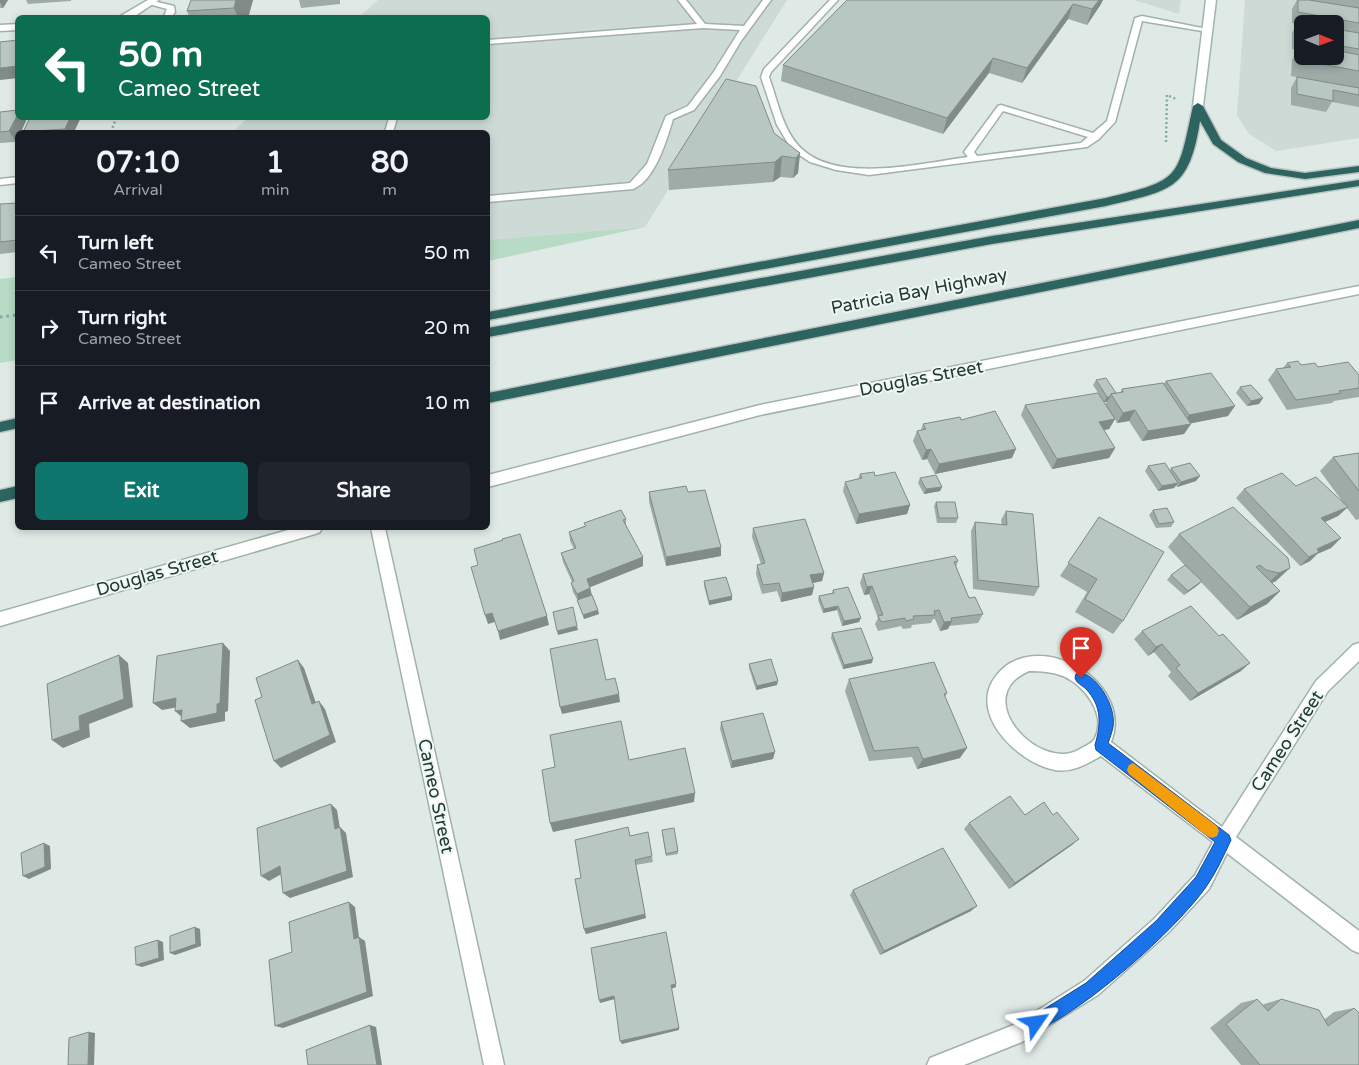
<!DOCTYPE html>
<html lang="en">
<head>
<meta charset="utf-8">
<style>
  body { margin:0; font-family:"Varela Round",sans-serif; background:#20242c; color:#f1f3f6; height:100vh; display:flex; flex-direction:column; font-size:19px; white-space:nowrap }
  * { box-sizing:border-box; margin:0 }
  p { font-size:16px; color:#9ea1a6 }
  .icon { flex:none; width:28px; height:28px; fill:none; stroke:currentColor; stroke-width:2; stroke-linecap:round; stroke-linejoin:round }
  .map { position:relative; flex:1; overflow:hidden }
  .panel { position:absolute; left:15px; top:130px; width:475px; height:400px; display:flex; flex-direction:column; background:#171b24; border-radius:8px; box-shadow:0 2px 8px #0003 }
  .panel>* { flex:none }
  .top-card { position:absolute; left:15px; top:15px; width:475px; height:105px; border-radius:8px; box-shadow:0 2px 8px #0003; background:#0b6e4f; color:#fff; overflow:hidden }
  .needle { width:32px; rotate:91deg }
  .fabs { position:absolute; left:1294px; top:15px; display:grid; gap:10px }
  .fabs a { display:grid; place-items:center; width:50px; height:50px; border-radius:8px; background:#171b24; box-shadow:0 2px 8px #0003; font-size:25px }
  .pin { position:absolute; display:grid; place-items:center; width:42px; height:42px; color:#fff; margin:-51px -21px; border-radius:50% 50% 50% 0; rotate:-45deg; box-shadow:0 0 5px #0007 }
  .pin .icon { rotate:45deg }
  .me { position:absolute; width:55px; margin:-28px; rotate:58deg; stroke-linejoin:round; filter:drop-shadow(0 0 4px #0008) }
  .turn { display:flex; align-items:center; gap:18px; height:105px; padding:0 20px; font-size:22px }
  .turn .icon { width:65px; height:65px; stroke-width:2.5 }
  .turn b { display:block; font-size:35px; line-height:42px }
  .eta { display:flex; justify-content:space-evenly; align-items:center; height:85px; text-align:center }
  .eta b { font-size:30px; font-weight:700; line-height:35px }
  .cta { display:flex; gap:10px; margin-top:auto; padding:10px 20px }
  .cta a { flex:1; height:58px; border-radius:8px; background:#0f766e; color:#fff; font-size:20px; font-weight:700; line-height:58px; text-align:center }
  .cta a+a { background:#20242c; color:#f1f3f6 }
  ul { padding:0; list-style:none }
  li { display:flex; align-items:center; gap:15px; height:75px; padding:0 20px; border-top:1px solid #363941 }
  li div { flex:1 }
  li b { display:block; font-size:19px }
  li em { font-style:normal }
  .map>svg:first-child { display:block }
  .built { fill:#cddad5; fill-rule:evenodd }
  .green { fill:#b8dbc5 }
  .lines { fill:none; stroke-linecap:round; stroke-linejoin:round }
  .lane-casing { stroke:#a2b1ad; stroke-width:3 }
  .street-casing { stroke:#a2b1ad; stroke-width:3 }
  .secondary-casing { stroke:#9fb5af; stroke-width:3 }
  .highway-casing { stroke:#bcc4c2; stroke-width:3 }
  .path-far1 { stroke:#81aca3; stroke-width:2.5; stroke-dasharray:2 2.5; stroke-linecap:butt }
  .path { stroke:#81aca3; stroke-width:3; stroke-dasharray:2.5 4; stroke-linecap:butt }
  .lane { fill:#fff; fill-rule:evenodd }
  .street { fill:#fff; fill-rule:evenodd }
  .secondary { fill:#fff; fill-rule:evenodd }
  .highway { fill:#2e645f; fill-rule:evenodd }
  .wall { fill:#9eaba7; fill-rule:evenodd }
  .shaded-wall { fill:#818b88 }
  .building { fill:#b8c7c2; stroke:#818b88 }
  .route { fill:#1a73e8; stroke:#114b97 }
  .slow { fill:#f59e0b }
  .labels { text-anchor:middle; dominant-baseline:central; stroke-width:4; stroke-linejoin:round; paint-order:stroke }
  .street-label { font-size:18px; fill:#213935; stroke:#eff7f4 }
</style>
</head>
<body>
<div class="map">
<svg width="1359" height="1065" viewBox="0 0 1359 1065">
  <rect width="100%" height="100%" fill="#dfeae6"/>
  <g class="built">
    <path d="M378,0H787L645,227L488,240V132H232L248,118H488V18L359,17Z"/>
    <path d="M1134,0H1181L1179,14Z"/>
    <path d="M1245,0H1359V138L1276,151L1249,134L1237,115ZM1302,24H1335V56H1302Z"/>
  </g>
  <g class="green">
    <path d="M645,227L488,261V240Z"/>
    <path d="M17,277V360L0,363V279Z"/>
  </g>
  <g class="lines">
    <g class="lane-casing">
      <g id="lane">
        <path d="M149,0L174,6L175,12L171,18H163L167,9L149,4Z"/>
        <path d="M678,0H686L705,24L744,26L763,0H771L741,41L720,76L694,110L673,119C667,139 655,181 633,189L488,202V196L630,183L647,164L666,116L688,106L713,73L740,30L703,28L488,44V40L697,24Z"/>
        <path d="M830,0H838L771,72L769,77C777,99 782,126 797,144C832,186 922,163 968,157L964,152L998,106L1001,105L1093,133L1107,121L1135,18L1142,16L1212,30L1208,32L1142,21L1115,122L1099,139L1087,147L869,175L836,170L810,162L792,150L777,125L761,77L764,69ZM1003,111L1088,137L1081,143L977,156L974,152Z"/>
        <path d="M389,118H397L393,132H385Z"/>
      </g>
    </g>
    <g class="street-casing">
      <g id="street">
        <path d="M148,0H159L135,16L117,18Z"/>
        <path d="M18,24V30L0,31V25Z"/>
        <path d="M18,177V183L0,185V179Z"/>
        <path d="M1359,286V294L760,415L488,487V475L760,405Z"/>
        <path d="M295,528H322L320,532L315,534L0,626V612Z"/>
        <path d="M371,528H385L504,1065H484Z"/>
        <path d="M1359,643V661L1328,691L1236,837L1359,931V953L1352,950L1227,853L1209,889L1168,933L1098,995L1022,1042L964,1065H927L930,1058L1016,1024L1084,981L1154,919L1195,875L1213,842L1101,756C1087,764 1072,773 1055,770C1021,764 972,719 992,682C1027,621 1136,678 1111,742L1222,827L1316,681L1353,645ZM1029,671C1041,671 1053,672 1063,676C1084,685 1107,714 1095,738C1093,743 1085,746 1080,749C1040,774 968,697 1029,671Z"/>
      </g>
    </g>
    <g class="secondary-casing">
      <path id="secondary" d="M1206,0H1216L1203,106L1198,109L1193,106Z"/>
    </g>
    <g class="highway-casing">
      <g id="highway">
        <path d="M1198,103L1203,106L1221,140L1246,158L1271,168L1305,173L1359,166V172L1305,179L1265,173L1238,162L1213,144L1200,121C1189,192 1170,190 1106,206L488,320V312L1106,198C1182,180 1177,179 1193,106Z"/>
        <path d="M1359,180V186L992,244L488,337V328L992,236Z"/>
        <path d="M1359,220V228L488,403V393Z"/>
        <path d="M18,418V428L0,432V422Z"/>
        <path d="M18,486V498L0,502V490Z"/>
      </g>
    </g>
    <g class="path-far1">
      <path d="M111,132L116,118"/>
      <path d="M1166,142L1167,95L1176,99"/>
    </g>
    <path class="path" d="M0,317L18,315"/>
    <use href="#lane" class="lane"/>
    <use href="#street" class="street"/>
    <use href="#secondary" class="secondary"/>
    <use href="#highway" class="highway"/>
  </g>
  <g class="wall">
    <path d="M0,0H8L3,8H0Z"/>
    <path d="M26,0H71V1L28,4Z"/>
    <path d="M191,0H253L248,18H190L187,11Z"/>
    <path d="M299,0H340V4L301,8Z"/>
    <path d="M847,0L1101,4L1087,25L1068,19L1022,83L989,73L943,134L781,81L783,65Z"/>
    <path d="M1297,0H1359V88L1291,76L1292,60L1297,50L1292,49V33L1297,24L1292,23V9ZM1302,24H1335V56H1302Z"/>
    <path d="M1297,77L1359,88V107L1332,102L1326,112L1291,105V88Z"/>
    <path d="M0,112L18,118H24L26,121L18,132V140L16,142L0,143Z"/>
    <path d="M30,118H79L80,119L74,132H23Z"/>
    <path d="M774,133L800,153L798,173L793,178L780,177L773,182L669,190L668,170Z"/>
    <path d="M18,203V252L0,254V204Z"/>
    <path d="M1287,363L1318,367L1359,375V397L1334,401L1332,403L1287,410L1268,380L1276,369L1283,368Z"/>
    <path d="M1096,380L1116,393H1120L1122,389L1164,383L1166,381L1228,416L1191,423L1184,434L1142,441L1129,421L1117,423L1115,419L1109,429L1104,430L1115,448L1109,458L1052,469L1021,415L1025,405L1105,404L1107,402H1104L1093,385Z"/>
    <path d="M1240,387L1263,398L1259,404L1247,406L1236,393Z"/>
    <path d="M961,420L1012,458L935,474L927,459L922,460L913,441L917,431L921,430L923,424Z"/>
    <path d="M1359,453V519L1356,520L1347,508L1338,516L1325,522L1331,548L1317,554L1310,561L1300,566L1236,498L1244,489L1296,486L1342,501L1320,471L1333,457Z"/>
    <path d="M1148,466L1170,470L1171,468L1196,481L1177,487L1176,485L1174,488L1158,491L1145,471Z"/>
    <path d="M860,474L875,476L910,505L907,514L856,524L843,491L845,482L858,479Z"/>
    <path d="M920,478L942,487L940,491L924,494L918,483Z"/>
    <path d="M649,492H688L721,556L666,566L649,502Z"/>
    <path d="M936,502L958,518L956,523H937L934,506Z"/>
    <path d="M1153,510L1174,522L1171,527L1156,528L1149,515Z"/>
    <path d="M1006,511L1039,587L1034,596L973,589L971,531L975,522L1002,525L1001,520Z"/>
    <path d="M1099,517L1123,621L1113,634L1075,612L1087,592L1060,576Z"/>
    <path d="M626,519V525L643,566L590,587L592,595L599,614L584,619L578,601L573,592L571,583L572,582L563,562L561,553L574,549L570,541L569,532L585,526L584,523Z"/>
    <path d="M753,528L824,573L822,581L813,583L812,595L781,602L777,591L762,594L756,574L757,565L761,564L752,537Z"/>
    <path d="M1179,534L1288,558L1276,581L1272,583L1280,591L1267,604L1237,620L1201,582L1198,585L1184,595L1167,580L1171,575L1187,568L1168,547Z"/>
    <path d="M958,561L956,567L969,598L983,614L978,623L949,626L948,629L940,631L935,619H933L931,623L912,625L911,628L903,629L901,626L878,631L875,624L878,618L869,594L864,595L860,583L863,574Z"/>
    <path d="M704,581L732,600L709,605L704,586Z"/>
    <path d="M833,590L859,622L842,626L837,610L823,613L818,600L819,596L832,593Z"/>
    <path d="M1142,631L1241,671L1190,701L1168,676L1171,672L1154,652L1148,656L1134,639Z"/>
    <path d="M832,633L872,663L843,669L831,638Z"/>
    <path d="M749,664L777,685L756,690L749,668Z"/>
    <path d="M849,679L947,693L945,697L960,758L917,769L912,757L869,761L845,691Z"/>
    <path d="M721,722L773,759L731,768L720,729Z"/>
    <path d="M1025,815L1072,845L1009,889L964,829L969,823Z"/>
    <path d="M662,833L678,851V854L666,856Z"/>
    <path d="M630,836L652,856L653,862L636,865L646,918L586,934L584,929L581,878Z"/>
    <path d="M853,890L971,911L880,955L850,895Z"/>
    <path d="M1257,999L1263,1005L1264,1004L1281,999L1325,1019L1334,1012L1354,1008L1359,1065H1241L1210,1028L1241,1003Z"/>
  </g>
  <g class="shaded-wall">
    <path d="M0,0H8L3,8L0,2Z"/>
    <path d="M236,0H253L248,18H238L234,8Z"/>
    <path d="M1099,0H1103L1101,4L1087,25L1092,9Z"/>
    <path d="M1073,4L1068,19L1022,83L1027,68Z"/>
    <path d="M993,58L989,73L943,134L947,118Z"/>
    <path d="M18,66V78L0,80V68Z"/>
    <path d="M18,114V118H24L26,121L21,132H18V140L16,142L9,131Z"/>
    <path d="M70,118H79L80,119L74,132H67L65,129Z"/>
    <path d="M800,153L798,173L793,178L796,158Z"/>
    <path d="M782,156L780,177L773,182L775,162Z"/>
    <path d="M1107,397H1110L1107,402H1104Z"/>
    <path d="M1263,398L1259,404L1247,406L1251,401Z"/>
    <path d="M1235,406L1228,416L1183,425L1189,415Z"/>
    <path d="M1135,410L1129,421L1117,423L1123,413Z"/>
    <path d="M1115,419L1109,429L1093,432L1099,422Z"/>
    <path d="M1191,424L1184,434L1142,441L1148,431Z"/>
    <path d="M1115,448L1109,458L1052,469L1057,459Z"/>
    <path d="M931,449L927,459L922,460L926,450Z"/>
    <path d="M1016,449L1012,458L935,474L939,464Z"/>
    <path d="M1200,476L1196,481L1177,487L1181,482Z"/>
    <path d="M1178,483L1174,488L1158,491L1162,486Z"/>
    <path d="M942,487L940,491L924,494L926,489Z"/>
    <path d="M910,505L907,514L856,524L859,514Z"/>
    <path d="M1348,507L1338,516L1312,528L1321,518Z"/>
    <path d="M1341,538L1331,548L1317,554L1310,561L1300,566L1317,549Z"/>
    <path d="M721,547V556L666,566V557Z"/>
    <path d="M643,557V566L588,588L587,579Z"/>
    <path d="M1290,568L1276,581L1265,586L1279,573Z"/>
    <path d="M824,573L822,581L808,584L810,575Z"/>
    <path d="M1202,581L1198,585L1184,595L1188,591Z"/>
    <path d="M872,586L869,594L864,595L867,587Z"/>
    <path d="M814,587L812,595L781,602L782,593Z"/>
    <path d="M590,588L592,597L578,602L577,594Z"/>
    <path d="M1280,591L1267,604L1237,620L1250,607Z"/>
    <path d="M732,596V600L709,605V601Z"/>
    <path d="M838,606L837,610L823,613L824,609Z"/>
    <path d="M598,610L599,614L584,619L583,615Z"/>
    <path d="M492,613L495,622L488,624L485,615Z"/>
    <path d="M547,616L549,625L500,640L498,631Z"/>
    <path d="M861,618L859,622L842,626L844,621Z"/>
    <path d="M952,621L948,629L940,631L944,622Z"/>
    <path d="M577,626L578,630L558,635L557,631Z"/>
    <path d="M223,643L230,651L228,711L225,712V721L190,728L181,721Z"/>
    <path d="M1162,644L1154,652L1148,656L1156,647Z"/>
    <path d="M119,655L128,663L133,707L89,724L90,737L63,748L52,740L79,716Z"/>
    <path d="M873,659L872,663L843,669L844,665Z"/>
    <path d="M298,660L304,668L319,712L312,704Z"/>
    <path d="M1250,663L1241,671L1190,701L1198,693Z"/>
    <path d="M778,681L777,685L756,690L757,686Z"/>
    <path d="M619,694L620,702L562,714L560,707Z"/>
    <path d="M176,698L184,706L162,710L153,703Z"/>
    <path d="M319,701L325,709L336,742L281,768L274,761Z"/>
    <path d="M182,710L184,719L175,711Z"/>
    <path d="M967,748L960,758L917,769L923,759Z"/>
    <path d="M775,752L773,759L731,768L732,761Z"/>
    <path d="M695,793L694,802L553,832L550,823Z"/>
    <path d="M331,804L337,810L341,835L335,829Z"/>
    <path d="M340,827L346,833L353,877L290,898L283,893Z"/>
    <path d="M1079,839L1072,845L1009,889L1015,883Z"/>
    <path d="M44,843L50,846L51,869L29,879L23,876Z"/>
    <path d="M280,866L287,871L269,881L261,876Z"/>
    <path d="M349,902L355,907L359,937L365,941L373,996L283,1028L275,1026L354,939Z"/>
    <path d="M977,906L971,911L880,955L884,951Z"/>
    <path d="M645,914L646,918L586,934L584,929Z"/>
    <path d="M195,927L200,929L201,946L175,955L170,953Z"/>
    <path d="M158,940L163,942L164,960L142,967L136,965Z"/>
    <path d="M676,984V987L671,989V985Z"/>
    <path d="M614,996L615,999L600,1003L599,1000Z"/>
    <path d="M370,1025L376,1027L382,1065H377Z"/>
    <path d="M679,1028V1030L622,1044L620,1041Z"/>
    <path d="M89,1032L95,1033L94,1065H88Z"/>
  </g>
  <g class="building">
    <path d="M191,0H236L234,8L187,11Z"/>
    <path d="M847,0H1099L1092,9L1073,4L1027,68L993,58L947,118L783,65Z"/>
    <path d="M1298,0H1309L1359,8V23L1298,12Z"/>
    <path d="M1298,23L1303,24L1302,39L1298,38Z"/>
    <path d="M1335,29L1359,33V49L1335,45Z"/>
    <path d="M18,40V66L0,68V42Z"/>
    <path d="M1300,44L1302,45V56H1335V50L1359,55V71L1300,60Z"/>
    <path d="M1297,77L1359,88V95L1333,90V101L1297,94Z"/>
    <path d="M726,79L756,86L774,133L800,153L796,158L782,156L775,162L668,170Z"/>
    <path d="M18,110V114L9,131L0,132V112Z"/>
    <path d="M30,118H70L65,129L23,132Z"/>
    <path d="M18,203V240L0,242V204Z"/>
    <path d="M1298,361L1301,365L1315,363L1318,367L1348,362L1359,375V388L1339,391L1341,393L1296,400L1276,369L1291,367L1287,363Z"/>
    <path d="M1211,373L1235,406L1189,415L1166,381Z"/>
    <path d="M1106,378L1116,393L1111,394L1110,397H1107L1096,380Z"/>
    <path d="M1163,383L1191,424L1148,431L1135,410L1123,413L1111,394L1123,392L1122,389Z"/>
    <path d="M1251,385L1263,398L1251,401L1240,387Z"/>
    <path d="M1098,393L1115,419L1099,422L1115,448L1057,459L1025,405Z"/>
    <path d="M995,411L1016,449L939,464L931,449L926,450L917,431L926,429L923,424L960,417L961,420Z"/>
    <path d="M1359,453V491L1333,457Z"/>
    <path d="M1165,463L1178,483L1162,486L1148,466Z"/>
    <path d="M1190,463L1200,476L1181,482L1171,468Z"/>
    <path d="M874,472L875,476L895,472L910,505L859,514L845,482L862,478L860,474Z"/>
    <path d="M1282,473L1296,486L1316,477L1348,507L1321,518L1341,538L1317,549L1319,552L1309,557L1244,489Z"/>
    <path d="M936,475L942,487L926,489L920,478Z"/>
    <path d="M686,486L688,492L705,490L721,547L666,557L649,492Z"/>
    <path d="M936,502H955L958,518H939Z"/>
    <path d="M1233,507L1288,558L1290,568L1279,573L1266,570L1260,565L1256,567L1280,591L1250,607L1179,534Z"/>
    <path d="M1167,508L1174,522L1159,524L1153,510Z"/>
    <path d="M621,510L626,519L623,520L643,557L587,579L590,588L577,594L571,583L574,581L561,553L576,548L569,532L586,526L584,523Z"/>
    <path d="M1006,511L1033,514L1039,587L978,580L975,522L1007,525Z"/>
    <path d="M1099,517L1164,552L1123,621L1085,599L1097,579L1068,563Z"/>
    <path d="M805,519L824,573L810,575L814,587L782,593L779,583L763,585L757,565L765,563L753,528Z"/>
    <path d="M520,534L547,616L498,631L492,613L485,615L471,567L478,565L474,549L503,540L502,539Z"/>
    <path d="M955,556L958,561L954,562L969,598L975,597L983,614L951,618L952,621L944,622L939,610L934,611L935,615L913,616L914,619L906,621L905,618L881,622L878,616L883,615L872,586L867,587L863,574Z"/>
    <path d="M1185,565L1202,581L1188,591L1171,575Z"/>
    <path d="M726,577L732,596L709,601L704,581Z"/>
    <path d="M848,587L861,618L844,621L838,606L824,609L819,596L834,593L833,590Z"/>
    <path d="M592,595L598,610L583,615L577,600Z"/>
    <path d="M1191,606L1219,636L1223,634L1250,663L1198,693L1176,668L1180,665L1162,644L1156,647L1142,631Z"/>
    <path d="M573,607L577,626L557,631L553,612Z"/>
    <path d="M861,628L873,659L844,665L832,633Z"/>
    <path d="M597,639L606,680L615,678L619,694L560,707L550,649Z"/>
    <path d="M223,643L220,703L217,704V713L181,721L182,710L175,711L176,698L153,703L157,656Z"/>
    <path d="M119,655L124,699L79,716L80,730L52,740L47,684Z"/>
    <path d="M771,659L778,681L757,686L749,664Z"/>
    <path d="M298,660L312,704L319,701L330,735L274,761L255,700L262,697L256,678Z"/>
    <path d="M934,662L947,693L944,694L967,748L923,759L918,747L874,751L849,679Z"/>
    <path d="M763,713L775,752L732,761L721,722Z"/>
    <path d="M621,721L629,760L685,748L695,793L550,823L542,770L555,767L550,735Z"/>
    <path d="M1010,796L1025,815L1044,802L1053,815L1057,812L1079,839L1015,883L969,823Z"/>
    <path d="M331,804L335,829L340,827L347,871L283,893L280,866L261,876L257,828Z"/>
    <path d="M628,827L630,836L648,832L652,856L635,860L645,914L584,929L575,879L581,878L575,840Z"/>
    <path d="M674,828L678,851L666,854L662,830Z"/>
    <path d="M44,843L45,867L23,876L21,853Z"/>
    <path d="M943,848L977,906L884,951L853,890Z"/>
    <path d="M349,902L354,939L359,937L367,992L275,1026L269,960L292,952L289,922Z"/>
    <path d="M195,927L196,944L170,953V936Z"/>
    <path d="M666,932L676,984L671,985L679,1028L620,1041L614,996L599,1000L591,948Z"/>
    <path d="M158,940L159,958L136,965L135,947Z"/>
    <path d="M1257,999L1268,1011L1281,999L1319,1010L1328,1026L1354,1008L1359,1013V1065H1260L1226,1024Z"/>
    <path d="M370,1025L377,1065H308L306,1050Z"/>
    <path d="M89,1032L88,1065H68L69,1038Z"/>
  </g>
  <path class="route" d="M1081,672C1100,679 1116,707 1113,727C1112,732 1110,738 1108,743L1229,835L1231,840C1224,855 1216,873 1206,887C1175,931 1085,1010 1036,1031L1030,1028L1028,1023L1030,1018L1086,983L1156,921L1196,877L1215,842L1096,750L1095,745C1101,724 1102,706 1086,689C1082,685 1077,684 1075,678L1076,674Z"/>
  <path class="slow" d="M1133,763L1217,826L1219,831L1217,836L1212,838L1207,836L1129,774L1127,770L1129,765Z"/>
  <g class="labels">
    <g class="street-label">
      <text transform="translate(919 291) rotate(-11)">Patricia Bay Highway</text>
      <text transform="translate(921 378) rotate(-11)">Douglas Street</text>
      <text transform="translate(157 573) rotate(-16)">Douglas Street</text>
      <text transform="translate(1287 741) rotate(-57)">Cameo Street</text>
      <text transform="translate(436 796) rotate(78)">Cameo Street</text>
    </g>
  </g>
</svg>
<div class="fabs">
<a><svg class="needle" viewBox="-14 -14 28 28"><path d="M0-13l5 13h-10z" fill="#e53935"/><path d="M0 13l5-13h-10z" fill="#9ea1a6"/></svg></a>
</div>
<div class="pin" style="left:1081px;top:678px;background:#d93025"><svg class="icon" aria-label="arrive" viewBox="0 0 24 24"><path d="M6 21V4h12l-3 4 3 4H6"/></svg></div>
<svg class="me" style="left:1036px;top:1023px" viewBox="-20 -20 40 40"><path d="M0-17L14 15 0 8-14 15z" fill="#1a73e8" stroke="#fff" stroke-width="4"/></svg>
<div class="top-card">
<div class="turn"><svg class="icon" aria-label="left" viewBox="0 0 24 24"><path d="M17 20v-9H6M10 6l-5 5 5 5"/></svg><div><b>50 m</b>Cameo Street</div></div>
</div>
<section class="panel">
<div class="eta">
<div><b>07:10</b><p>Arrival</p></div>
<div><b>1</b><p>min</p></div>
<div><b>80</b><p>m</p></div>
</div>
<ul>
<li><svg class="icon" aria-label="left" viewBox="0 0 24 24"><path d="M17 20v-9H6M10 6l-5 5 5 5"/></svg><div><b>Turn left</b><p>Cameo Street</p></div><em>50 m</em></li>
<li><svg class="icon" aria-label="right" viewBox="0 0 24 24"><path d="M7 20v-9h11M14 6l5 5-5 5"/></svg><div><b>Turn right</b><p>Cameo Street</p></div><em>20 m</em></li>
<li><svg class="icon" aria-label="arrive" viewBox="0 0 24 24"><path d="M6 21V4h12l-3 4 3 4H6"/></svg><div><b>Arrive at destination</b></div><em>10 m</em></li>
</ul>
<div class="cta"><a>Exit</a><a>Share</a></div>
</section>
</div>
</body>
</html>
